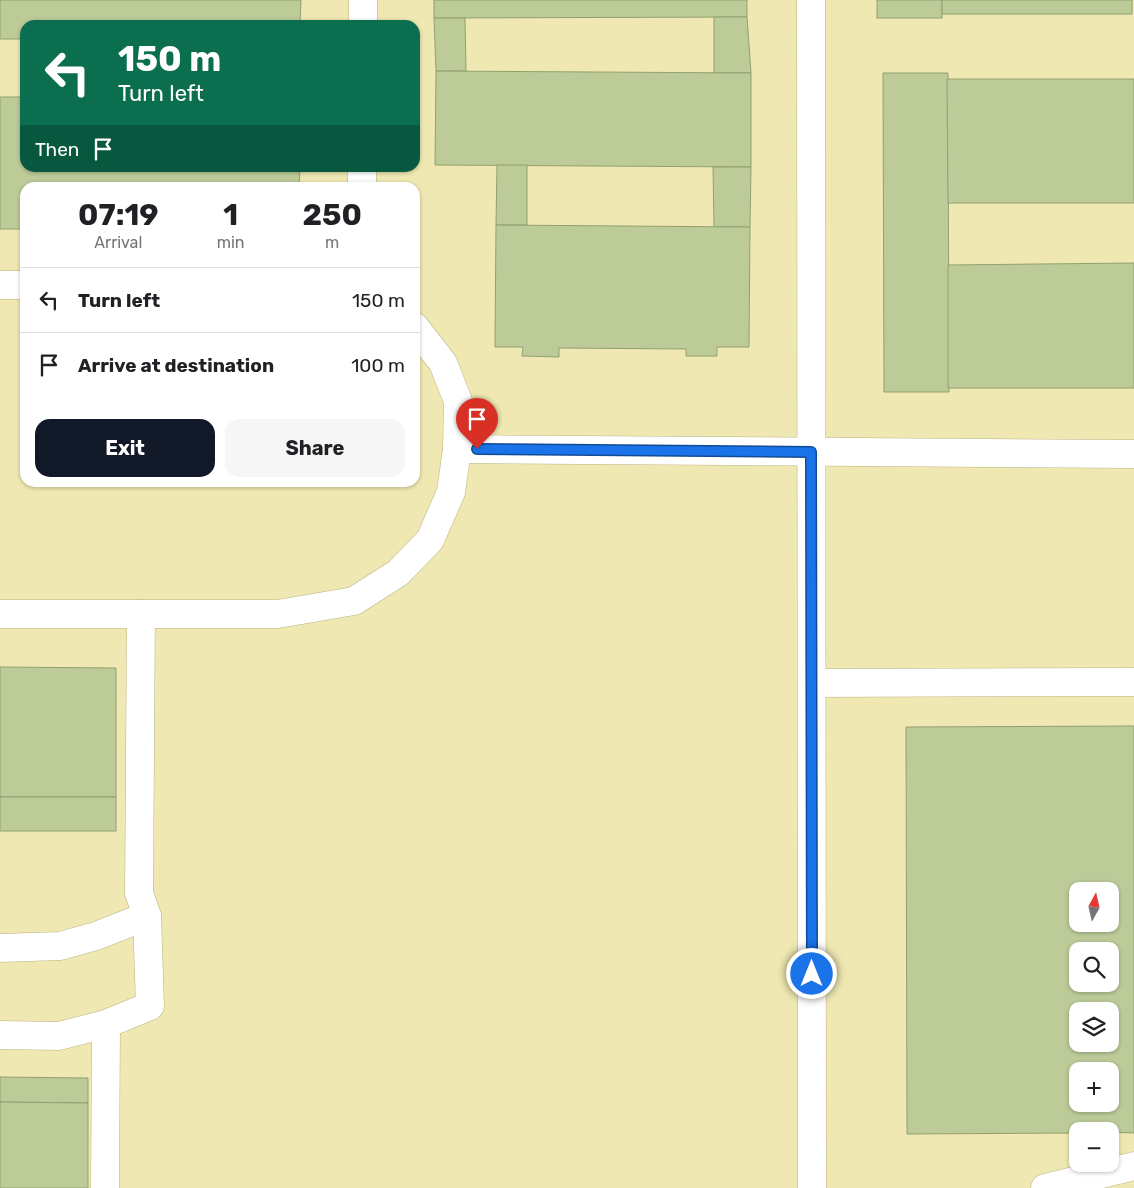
<!DOCTYPE html>
<html lang="en">
<head>
<meta charset="utf-8">
<style>
  body { margin:0; font-family:Rubik,sans-serif; background:#f6f6f6; color:#202124; height:100vh; display:flex; flex-direction:column; font-size:19px; white-space:nowrap }
  * { box-sizing:border-box; margin:0 }
  p { font-size:16px; color:#757577 }
  .icon { flex:none; width:28px; height:28px; fill:none; stroke:currentColor; stroke-width:2; stroke-linecap:round; stroke-linejoin:round }
  .map { position:relative; flex:1; overflow:hidden }
  .details { position:absolute; left:20px; top:182px; width:400px; height:305px; display:flex; flex-direction:column; background:#fff; border-radius:15px; box-shadow:0 1px 4px #0004 }
  .details>* { flex:none }
  .guide { position:absolute; left:20px; top:20px; width:400px; height:152px; border-radius:15px; box-shadow:0 1px 4px #0004; background:#0b6e4f; color:#fff; overflow:hidden }
  .needle { width:32px; rotate:8deg }
  .tools { position:absolute; left:1069px; top:882px; display:grid; gap:10px }
  .tools a { display:grid; place-items:center; width:50px; height:50px; border-radius:10px; background:#fff; box-shadow:0 1px 4px #0004; font-size:25px }
  .pin { position:absolute; display:grid; place-items:center; width:42px; height:42px; color:#fff; margin:-51px -21px; border-radius:50% 50% 50% 0; rotate:-45deg; box-shadow:0 0 5px #0007 }
  .pin .icon { rotate:45deg }
  .me { position:absolute; width:55px; margin:-28px; rotate:0deg; stroke-linejoin:round; filter:drop-shadow(0 0 4px #0008) }
  .turn { display:flex; align-items:center; gap:18px; height:105px; padding:0 15px; font-size:22px }
  .turn .icon { width:65px; height:65px; stroke-width:2.5 }
  .turn b { display:block; font-size:35px; line-height:42px }
  .then { display:flex; align-items:center; height:48px; padding:0 15px; background:#0003; gap:10px; font-size:19px }
  .eta { display:flex; justify-content:space-evenly; align-items:center; height:85px; text-align:center }
  .eta b { font-size:30px; font-weight:700; line-height:35px }
  .cta { display:flex; gap:10px; margin-top:auto; padding:10px 15px }
  .cta a { flex:1; height:58px; border-radius:15px; background:#111827; color:#fff; font-size:20px; font-weight:700; line-height:58px; text-align:center }
  .cta a+a { background:#f6f6f6; color:#202124 }
  ul { padding:0; list-style:none }
  li { display:flex; align-items:center; gap:15px; height:65px; padding:0 15px; border-top:1px solid #e0e0e0 }
  li div { flex:1 }
  li b { display:block; font-size:19px }
  li em { font-style:normal }
  .map>svg:first-child { display:block }
  .building { fill:#bccb98; stroke:#92a06f; fill-rule:evenodd }
  .lines { fill:none; stroke-linecap:round; stroke-linejoin:round }
  .minor-casing { stroke:#bbb480; stroke-width:29 }
  .minor { stroke:#fff; stroke-width:28 }
  .route-casing { stroke:#114b97; stroke-width:12 }
  .route { stroke:#1a73e8; stroke-width:9 }
</style>
</head>
<body>
<div class="map">
<svg width="1134" height="1188" viewBox="0 0 1134 1188">
  <rect width="100%" height="100%" fill="#efe8b2"/>
  <g class="building">
    <path d="M0,0H301L300,25H25V39H0Z"/>
    <path d="M434,0H747V17L434,18Z"/>
    <rect x="877" y="0" width="65" height="18"/>
    <rect x="942" y="0" width="190" height="14"/>
    <path d="M714,17H747L751,73H714Z"/>
    <path d="M434,18H465L466,71H436Z"/>
    <path d="M436,71L751,73V167L435,165Z"/>
    <path d="M883,73H948L949,392H884Z"/>
    <path d="M947,79H1134V203H948Z"/>
    <path d="M0,97H25V168H300L299,188H25V229H0Z"/>
    <path d="M497,165H527V225H496Z"/>
    <path d="M713,167H751L750,227H714Z"/>
    <path d="M496,225L750,227L749,347H717V356H686V349L559,348V357L522,356L523,347H495Z"/>
    <path d="M1134,263V388H948V265Z"/>
    <path d="M0,667L116,668V797H0Z"/>
    <path d="M1134,726V1133L1078,1131V1133L907,1134L906,727ZM1078,891H1110V924H1078ZM1078,951H1110V984H1078ZM1078,1011H1110V1044H1078ZM1078,1071H1110V1104H1078Z"/>
    <rect x="0" y="797" width="116" height="34"/>
    <path d="M0,1077L88,1078V1103L0,1102Z"/>
    <path d="M0,1102L88,1103V1188H0Z"/>
  </g>
  <g class="lines">
    <g class="minor-casing">
      <g id="minor">
        <path d="M811,0L812,1188"/>
        <path d="M363,25V0"/>
        <path d="M362,188V168"/>
        <path d="M0,285H25"/>
        <path d="M457,449L1134,454"/>
        <path d="M0,614H278L354,601L398,573L430,540L451,492L457,449L458,401L443,363L415,327"/>
        <path d="M141,614L139,893L147,916"/>
        <path d="M812,683L1134,682"/>
        <path d="M0,948L60,946L96,936L147,916L150,1006L106,1024L59,1036L0,1035"/>
        <path d="M105,1188L106,1024"/>
        <path d="M1045,1188L1134,1166"/>
      </g>
    </g>
    <use href="#minor" class="minor"/>
  </g>
  <g class="lines">
    <g class="route-casing">
      <path id="route" d="M477,449L811,452L812,974"/>
    </g>
    <use href="#route" class="route"/>
  </g>
</svg>
<div class="tools">
<a><svg class="needle" viewBox="-14 -14 28 28"><path d="M0-13l5 13h-10z" fill="#e53935"/><path d="M0 13l5-13h-10z" fill="#757577"/></svg></a>
<a><svg class="icon" aria-label="search" viewBox="0 0 24 24"><circle cx="10" cy="10" r="6"/><path d="M15 15l6 6"/></svg></a>
<a><svg class="icon" aria-label="layers" viewBox="0 0 24 24"><path d="M12 4l9 5-9 5-9-5zM3 14l9 5 9-5"/></svg></a>
<a>+</a>
<a>−</a>
</div>
<div class="pin" style="left:477px;top:449px;background:#d93025"><svg class="icon" aria-label="arrive" viewBox="0 0 24 24"><path d="M6 21V4h12l-3 4 3 4H6"/></svg></div>
<svg class="me" style="left:812px;top:974px" viewBox="-20 -20 40 40"><circle r="17" fill="#1a73e8" stroke="#fff" stroke-width="3"/><path d="M0-11L8 9 0 5-8 9z" fill="#fff"/></svg>
<div class="guide">
<div class="turn"><svg class="icon" aria-label="left" viewBox="0 0 24 24"><path d="M17 20v-9H6M10 6l-5 5 5 5"/></svg><div><b>150 m</b>Turn left</div></div>
<div class="then">Then<svg class="icon" aria-label="arrive" viewBox="0 0 24 24"><path d="M6 21V4h12l-3 4 3 4H6"/></svg></div>
</div>
<section class="details">
<div class="eta">
<div><b>07:19</b><p>Arrival</p></div>
<div><b>1</b><p>min</p></div>
<div><b>250</b><p>m</p></div>
</div>
<ul>
<li><svg class="icon" aria-label="left" viewBox="0 0 24 24"><path d="M17 20v-9H6M10 6l-5 5 5 5"/></svg><div><b>Turn left</b></div><em>150 m</em></li>
<li><svg class="icon" aria-label="arrive" viewBox="0 0 24 24"><path d="M6 21V4h12l-3 4 3 4H6"/></svg><div><b>Arrive at destination</b></div><em>100 m</em></li>
</ul>
<div class="cta"><a>Exit</a><a>Share</a></div>
</section>
</div>
</body>
</html>
